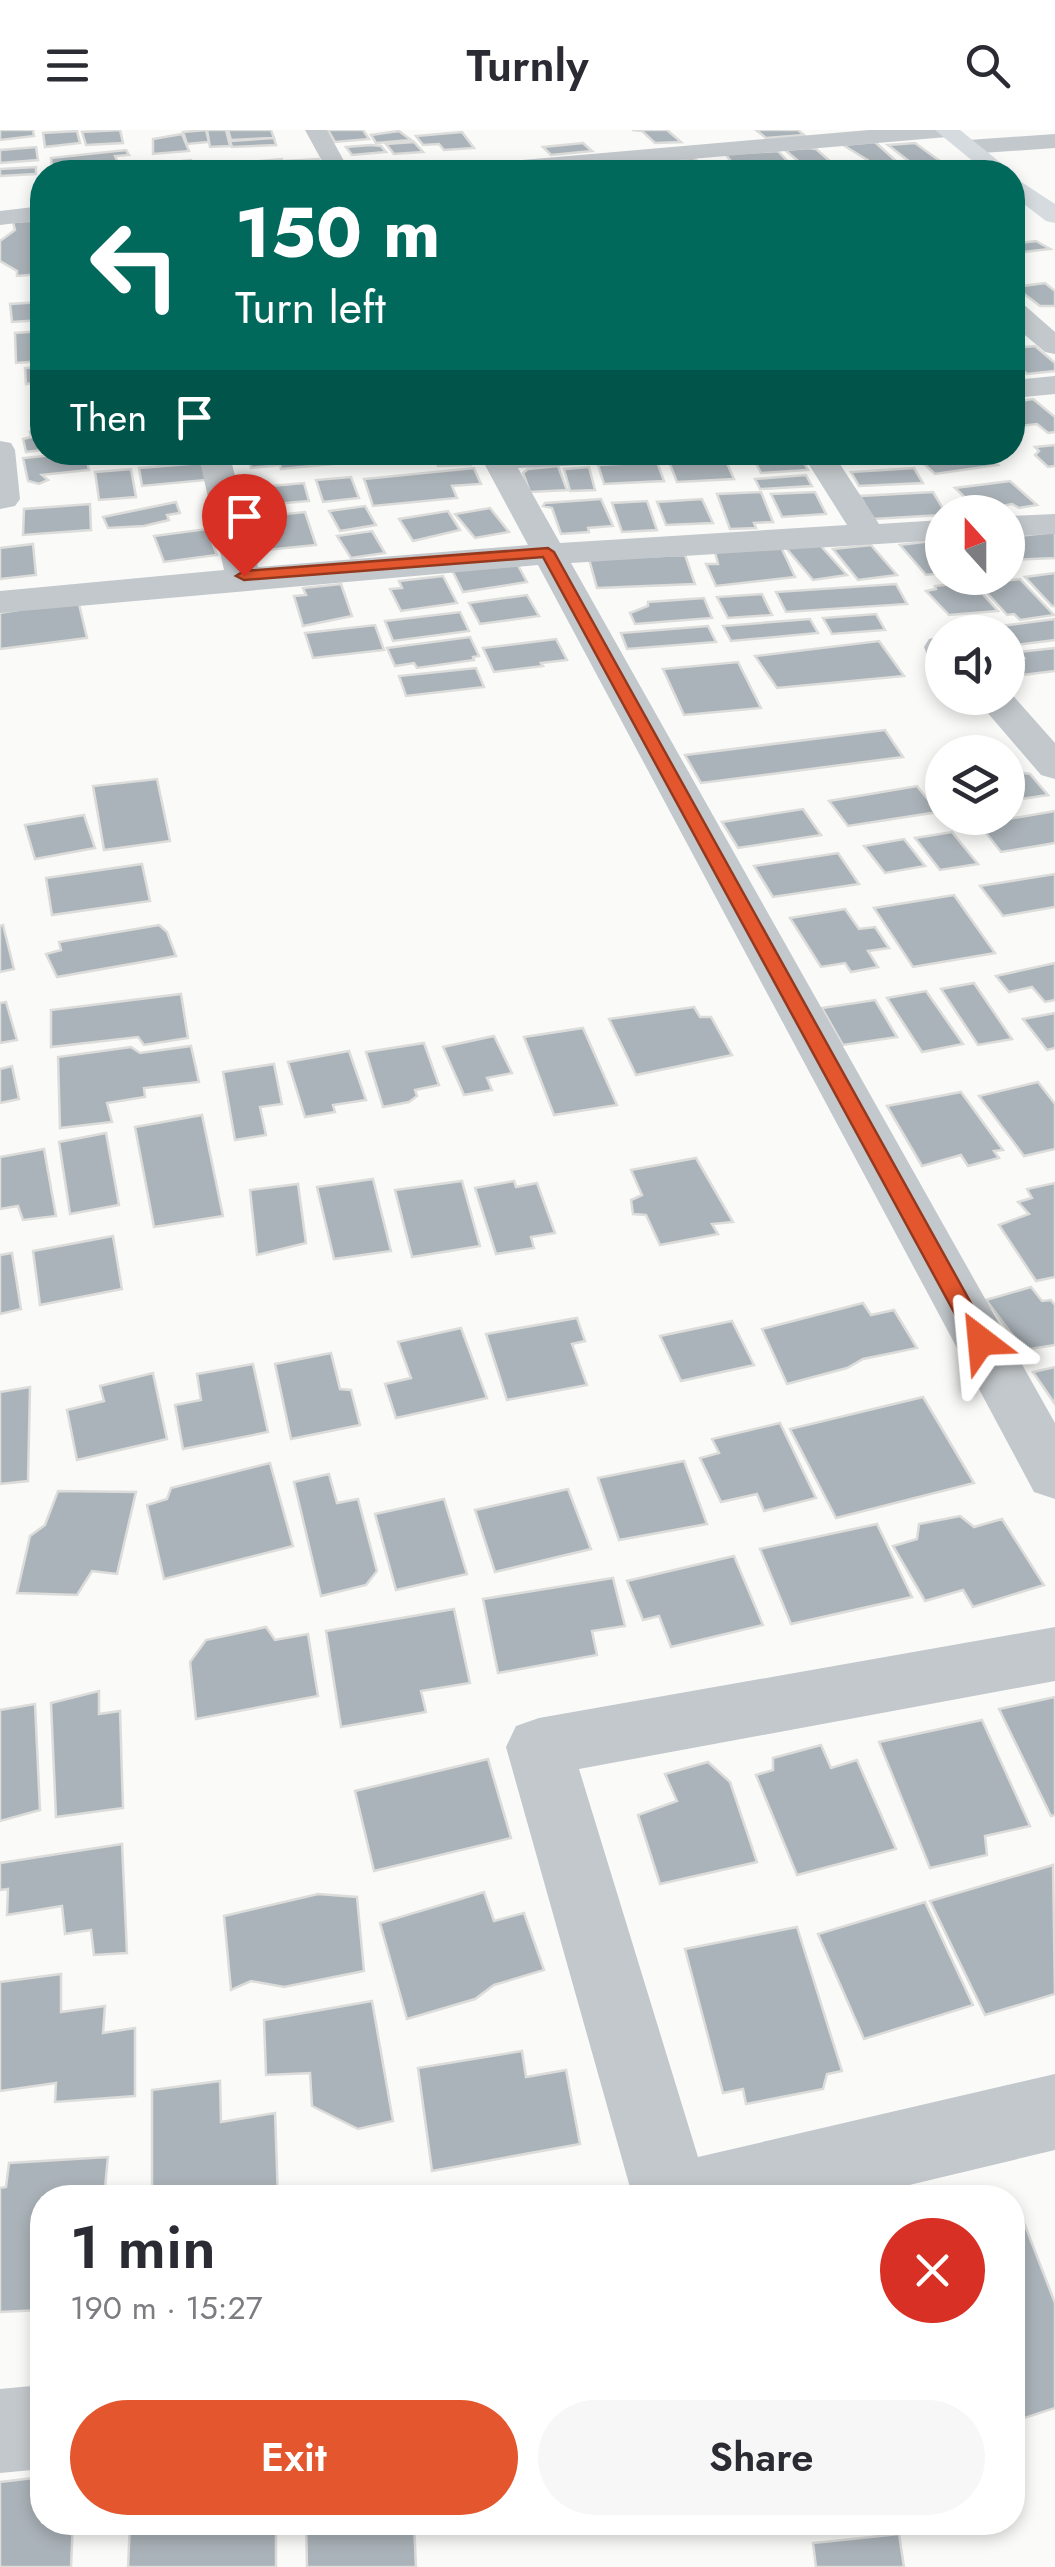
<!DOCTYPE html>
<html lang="en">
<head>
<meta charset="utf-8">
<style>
  body { margin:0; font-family:Jost,sans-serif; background:#f7f7f7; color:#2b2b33; height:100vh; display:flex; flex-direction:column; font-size:38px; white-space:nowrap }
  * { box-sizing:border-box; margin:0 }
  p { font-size:32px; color:#7c7c81 }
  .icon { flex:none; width:55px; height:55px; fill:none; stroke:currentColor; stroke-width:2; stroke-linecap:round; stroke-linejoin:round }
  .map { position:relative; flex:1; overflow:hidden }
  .details { position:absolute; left:30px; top:2055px; width:995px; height:350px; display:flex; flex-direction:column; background:#fff; border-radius:40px; box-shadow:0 5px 15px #0003 }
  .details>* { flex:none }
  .banner { position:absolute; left:30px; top:30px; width:995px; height:305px; border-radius:40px; box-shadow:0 5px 15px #0003; background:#00695c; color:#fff; overflow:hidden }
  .needle { width:65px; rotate:339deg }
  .tools { position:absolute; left:925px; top:365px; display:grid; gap:20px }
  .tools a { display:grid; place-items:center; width:100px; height:100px; border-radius:50%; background:#fff; box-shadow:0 5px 15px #0003; font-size:50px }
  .pin { position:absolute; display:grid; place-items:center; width:85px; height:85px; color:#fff; margin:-102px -42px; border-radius:50% 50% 50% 0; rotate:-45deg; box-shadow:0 0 10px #0007 }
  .pin .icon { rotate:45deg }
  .me { position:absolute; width:110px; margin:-55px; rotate:331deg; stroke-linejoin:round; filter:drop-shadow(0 0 8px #0008) }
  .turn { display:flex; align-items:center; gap:35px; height:210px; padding:0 40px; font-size:45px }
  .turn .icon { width:130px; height:130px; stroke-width:2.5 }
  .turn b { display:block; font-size:70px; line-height:85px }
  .then { display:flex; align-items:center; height:95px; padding:0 40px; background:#0003; gap:20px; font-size:38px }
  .round { display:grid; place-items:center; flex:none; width:105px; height:105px; border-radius:52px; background:#f7f7f7 }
  .summary { display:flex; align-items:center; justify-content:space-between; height:170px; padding:0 40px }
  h1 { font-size:60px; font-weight:600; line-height:75px }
  .cta { display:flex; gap:20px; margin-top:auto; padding:20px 40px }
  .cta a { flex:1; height:115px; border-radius:60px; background:#e4572e; color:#fff; font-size:40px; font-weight:600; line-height:115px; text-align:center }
  .cta a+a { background:#f7f7f7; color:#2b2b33 }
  header { display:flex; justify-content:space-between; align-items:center; height:130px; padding:0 40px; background:#fff; font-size:45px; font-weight:600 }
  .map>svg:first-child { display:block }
  .building { fill:#aab3b9; stroke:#dcdcda; stroke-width:2.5 }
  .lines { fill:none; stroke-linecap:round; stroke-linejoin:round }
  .minor { fill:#c3c8cc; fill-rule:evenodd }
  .secondary { fill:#d6dbdf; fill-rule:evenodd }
  .route { fill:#e4572e; stroke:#94391e; stroke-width:2.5 }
</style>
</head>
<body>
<header><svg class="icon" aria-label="menu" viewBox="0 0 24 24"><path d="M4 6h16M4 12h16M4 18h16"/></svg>Turnly<svg class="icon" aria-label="search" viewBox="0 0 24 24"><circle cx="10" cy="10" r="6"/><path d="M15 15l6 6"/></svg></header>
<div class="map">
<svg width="1055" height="2437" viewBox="0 0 1055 2437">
  <rect width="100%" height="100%" fill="#fafaf8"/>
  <g class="building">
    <path d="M0,0H33L34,6L0,10Z"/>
    <path d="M120,0L123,13L86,15L82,2Z"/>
    <path d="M206,0L209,12L187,14L183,2Z"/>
    <path d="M207,0H226L230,16L210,17Z"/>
    <path d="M228,0H271L274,8L231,10Z"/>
    <path d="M328,0H363L369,9L335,12Z"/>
    <path d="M632,0H667L681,12L655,13L642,1Z"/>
    <path d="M756,0H798L804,5L766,8Z"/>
    <path d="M77,1L80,13L45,17L43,3Z"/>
    <path d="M399,1L411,10L376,13L371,5Z"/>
    <path d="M462,2L474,18L444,20L439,14L423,15L416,6Z"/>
    <path d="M182,4L189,21L153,24V9Z"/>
    <path d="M274,8L276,15L232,17L230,11Z"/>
    <path d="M414,12L423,22L394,24L386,14Z"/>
    <path d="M875,12L896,31L874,34L843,15Z"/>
    <path d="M583,13L592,21L551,25L543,17Z"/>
    <path d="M915,13L955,42H923L888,15Z"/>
    <path d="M371,15L381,16L386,22L352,25L346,17Z"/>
    <path d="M36,17L38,30L0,33V20Z"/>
    <path d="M808,18L816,19L832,33L803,35L785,20Z"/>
    <path d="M126,20L129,25L115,26L120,37L52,40L51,28Z"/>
    <path d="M778,21L790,34L736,37L725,24Z"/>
    <path d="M694,28L708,42H654L645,31Z"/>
    <path d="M282,29L286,42H264L260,31Z"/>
    <path d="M319,29L322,37L288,39L286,31Z"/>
    <path d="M191,30L194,41L164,42L161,33Z"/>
    <path d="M633,33L644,42H591L588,38Z"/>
    <path d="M36,37V44L0,46V39Z"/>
    <path d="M42,90V144L17,146V141L0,131V111L15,100L13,92Z"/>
    <path d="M1036,111L1050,119L1023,122L1012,114Z"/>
    <path d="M1045,153L1055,161V176H1040L1015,157Z"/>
    <path d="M42,172V190L12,192L10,174Z"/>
    <path d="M42,201V231L16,233L15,203Z"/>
    <path d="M1035,216L1055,233V241L1027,244L1012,231V218Z"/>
    <path d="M42,236V252L26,254L25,238Z"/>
    <path d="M1033,269L1055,287V302L1048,303L1037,294L1012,297V272Z"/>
    <path d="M42,301V320L26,322L23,309L31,307L30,302Z"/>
    <path d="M1055,315V336L1048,337L1035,325L1039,321L1035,317Z"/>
    <path d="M85,322L89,340L42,345L48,350L39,354L28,351L23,328Z"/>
    <path d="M247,322H353L355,328L344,329L345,333L281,339L280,335L251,338Z"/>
    <path d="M841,322H887L890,328L845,330Z"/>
    <path d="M925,322H983L998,335L935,344L913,324Z"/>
    <path d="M799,324L808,340L761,343L756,333L747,332L745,327Z"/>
    <path d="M470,325L471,335L438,336L437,326Z"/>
    <path d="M699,330L726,331L734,349L677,352L669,332Z"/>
    <path d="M657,332L664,351L604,354L598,335Z"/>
    <path d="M202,333L206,350L142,356L139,338Z"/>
    <path d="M558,336L567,360L530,362L523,343L528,339Z"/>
    <path d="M589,337L595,360L570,361L564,339Z"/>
    <path d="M474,338L481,354L452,356L457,368L373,376L364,349Z"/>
    <path d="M914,338L923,353L859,356L851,342Z"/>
    <path d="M131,339L136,367L99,370L95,342Z"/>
    <path d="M806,345L812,356L760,359L755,349Z"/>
    <path d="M351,347L359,368L323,372L316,350Z"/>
    <path d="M1010,351L1037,375L1019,378L1012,374L970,382L964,378L974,376L955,358Z"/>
    <path d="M304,353L309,371L254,376L249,358Z"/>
    <path d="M761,362L773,392L754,393L756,398L730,399L717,364Z"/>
    <path d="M815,362L826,384L782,387L771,364Z"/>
    <path d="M933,362L945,382L942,385L873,389L860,366Z"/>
    <path d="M601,369L613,396L588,398L589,402L561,404L552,378L543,376L545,373Z"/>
    <path d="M702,369L713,393L666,395L657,372Z"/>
    <path d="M647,371L657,400L622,402L612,373Z"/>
    <path d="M176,372L180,383L167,385L169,390L144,396L108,398L103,387Z"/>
    <path d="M90,374L91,400L23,405L24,379Z"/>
    <path d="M365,376L376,395L340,401L329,381Z"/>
    <path d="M490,378L509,402L475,408L455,384Z"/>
    <path d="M448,381L460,400L413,411L399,389Z"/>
    <path d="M305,382L316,415L267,420L257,387Z"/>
    <path d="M207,399L217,425L164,432L154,406Z"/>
    <path d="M372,401L385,423L351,428L337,406Z"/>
    <path d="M1055,402V428L1008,430V407Z"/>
    <path d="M931,411L942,422V443L926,445L900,415Z"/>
    <path d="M33,414L36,445L0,449V418Z"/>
    <path d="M819,414L847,445L813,450L786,418Z"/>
    <path d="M871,415L897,445L858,450L833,419Z"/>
    <path d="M781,417L795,447L716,456L706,434H718L715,422Z"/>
    <path d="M685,425L695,454L597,458L589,429Z"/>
    <path d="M515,430L527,452L463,462L451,438Z"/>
    <path d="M1055,443V476H1052L1025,447Z"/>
    <path d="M443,446L457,473L401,481L390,459L402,458L399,451Z"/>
    <path d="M1020,449L1054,485L1020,490L1014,484L1007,485L979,454Z"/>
    <path d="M972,452L998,481L949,485L926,461L936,459L935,456Z"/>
    <path d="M341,454L352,486L303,496L294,466L306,465L303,458Z"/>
    <path d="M896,454L907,474L786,482L776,462Z"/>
    <path d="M762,464L772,485L728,488L717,467Z"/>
    <path d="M527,465L539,486L480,494L469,473Z"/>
    <path d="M704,468L712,488L635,494L630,483L648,476V472Z"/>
    <path d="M78,470L87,508L0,519V483Z"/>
    <path d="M460,482L469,501L393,511L385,491Z"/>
    <path d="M876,484L885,500L832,504L823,488Z"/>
    <path d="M810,489L818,503L731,511L723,496Z"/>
    <path d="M1055,489V510L1008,516V502H990L986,498Z"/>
    <path d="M375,495L384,520L313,528L305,503Z"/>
    <path d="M708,496L716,512L627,519L621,503Z"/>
    <path d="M470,507L479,526L473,527L474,530L417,538L414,533L395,536L387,518Z"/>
    <path d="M556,509L567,530L541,533L543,536L494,542L483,518Z"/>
    <path d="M879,511L904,546L777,558L755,526Z"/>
    <path d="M1055,518V541L1014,546L1008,539V530L1024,528L1019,522Z"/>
    <path d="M738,532L761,578L684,585L663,539Z"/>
    <path d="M476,538L484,557L406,566L399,546Z"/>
    <path d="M885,600L903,627L701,653L685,625Z"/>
    <path d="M1018,642L1030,644L1048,665L1008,671V644Z"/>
    <path d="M157,649L170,711L104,720L93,656Z"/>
    <path d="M917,656L938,682L848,696L829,671Z"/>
    <path d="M803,679L821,705L738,718L722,692Z"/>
    <path d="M1055,681V713L1001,722L979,694Z"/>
    <path d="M84,685L95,718L35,729L25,695Z"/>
    <path d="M952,702L978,734L940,740L915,708Z"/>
    <path d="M904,709L925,736L885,743L864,716Z"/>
    <path d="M838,723L859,754L773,767L754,736Z"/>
    <path d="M142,734L150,771L52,785L46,748Z"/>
    <path d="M1055,744V777L1003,786L980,756Z"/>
    <path d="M954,765L995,823L913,837L874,778Z"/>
    <path d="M845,779L859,799L875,797L889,818L868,821L878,837L851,842L845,833L821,837L790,788Z"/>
    <path d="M3,795L14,839L0,842V796Z"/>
    <path d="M159,795L167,802L176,826L57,847L46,824L61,820L59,812Z"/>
    <path d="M1055,833V870L1045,872L1032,857L1009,862L996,846Z"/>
    <path d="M974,853L1012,909L978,915L941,859Z"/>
    <path d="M926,861L963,914L922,922L887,868Z"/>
    <path d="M181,864L188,908L144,915L138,907L51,917V880Z"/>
    <path d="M875,870L897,907L843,915L822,878Z"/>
    <path d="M6,872L17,910L0,913V873Z"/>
    <path d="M694,877L700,887H711L732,925L636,945L609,889Z"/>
    <path d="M1055,883V918L1047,920L1023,889Z"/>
    <path d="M583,898L617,975L554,985L524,907Z"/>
    <path d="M494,906L512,943L487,948L492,960L464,965L443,917Z"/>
    <path d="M424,913L439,955L415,960L417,966L409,972L383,977L366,922Z"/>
    <path d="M191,916L199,952L144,958L145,967L107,973L112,992L60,998L58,927L131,917L140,923Z"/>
    <path d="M349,921L366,970L333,975L335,982L305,987L288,932Z"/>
    <path d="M274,934L282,974L260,977L266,1005L235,1010L223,942Z"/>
    <path d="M12,936L19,969L0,973V939Z"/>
    <path d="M1038,952L1055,974V1019L1024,1026L979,966Z"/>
    <path d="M961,962L1003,1020L994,1021L999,1028L968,1036L961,1025L922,1036L887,976Z"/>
    <path d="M202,985L223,1086L154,1097L135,997Z"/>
    <path d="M106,1003L119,1075L70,1084L59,1012Z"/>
    <path d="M44,1019L56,1086L23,1090L18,1076L0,1079V1027Z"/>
    <path d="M696,1028L733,1092L712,1094L718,1104L660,1115L646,1085L633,1084L631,1070L642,1065L631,1040Z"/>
    <path d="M373,1049L391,1121L334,1129L317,1057Z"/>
    <path d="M462,1051L480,1116L412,1127L395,1060Z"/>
    <path d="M514,1051L516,1057L537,1053L555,1103L531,1107L534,1118L496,1124L475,1058Z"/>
    <path d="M1055,1053V1147L1036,1151L999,1095L1029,1084L1018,1072L1032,1068L1027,1059Z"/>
    <path d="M298,1054L306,1113L257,1125L250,1060Z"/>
    <path d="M113,1106L122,1159L40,1175L33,1121Z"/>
    <path d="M12,1123L21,1179L0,1184V1125Z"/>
    <path d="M1031,1157L1042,1171L1051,1170L1055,1175V1215L1024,1220L986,1170Z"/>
    <path d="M863,1173L871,1185L894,1180L917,1218L863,1229L847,1238L787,1254L762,1199Z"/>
    <path d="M577,1188L585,1211L572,1214L587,1255L507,1270L486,1204Z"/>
    <path d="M732,1191L754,1235L681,1251L660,1206Z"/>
    <path d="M461,1198L487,1268L396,1288L385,1254L411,1248L398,1212Z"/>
    <path d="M331,1223L340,1259L351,1260L360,1295L291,1309L275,1234Z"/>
    <path d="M253,1234L268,1302L183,1319L175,1275L201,1270L197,1244Z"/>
    <path d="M1055,1237V1274L1033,1242Z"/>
    <path d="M153,1243L167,1309L77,1330L67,1280L104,1271L100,1256Z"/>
    <path d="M30,1257L28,1351L0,1354V1262Z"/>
    <path d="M923,1267L974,1353L836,1388L790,1299Z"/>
    <path d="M780,1293L816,1368L764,1381L757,1364L721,1372L700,1328L719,1323L712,1309Z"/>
    <path d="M684,1331L707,1394L619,1410L598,1348Z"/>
    <path d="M270,1333L293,1416L164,1449L147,1375L167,1369L171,1358Z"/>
    <path d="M329,1344L337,1373L358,1369L377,1441L366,1455L321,1466L294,1352Z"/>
    <path d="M568,1359L591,1419L495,1442L475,1380Z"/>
    <path d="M58,1361L136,1362L117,1444L92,1441L77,1465L17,1463L30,1406L45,1395Z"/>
    <path d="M444,1369L467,1444L396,1460L375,1384Z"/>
    <path d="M960,1386L974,1397L1002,1389L1044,1455L973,1477L963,1460L925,1471L893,1416L917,1409L919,1394Z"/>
    <path d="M877,1394L912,1467L791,1494L760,1419Z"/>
    <path d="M734,1426L763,1495L671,1517L659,1486L643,1490L627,1451Z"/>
    <path d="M613,1448L625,1496L592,1501L597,1525L498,1543L483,1469Z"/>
    <path d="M454,1479L470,1553L421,1561L426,1582L341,1597L326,1501Z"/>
    <path d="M266,1497L275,1510L308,1504L318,1566L196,1589L190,1532L206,1510Z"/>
    <path d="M99,1561V1584L120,1581L123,1678L56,1687L51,1573Z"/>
    <path d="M1055,1567V1685L1051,1686L999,1579Z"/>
    <path d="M35,1574L40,1680L0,1691V1580Z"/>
    <path d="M982,1590L1030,1696L985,1706L987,1725L930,1738L879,1612Z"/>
    <path d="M821,1615L831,1638L857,1630L896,1719L797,1745L756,1645L773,1640V1628Z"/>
    <path d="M488,1629L511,1708L374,1741L355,1661Z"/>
    <path d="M708,1632L730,1652L757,1732L660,1754L638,1685L677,1671L665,1644Z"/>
    <path d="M122,1714L127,1823L94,1825L91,1800L65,1804L62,1776L7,1785L8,1759L0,1760V1733Z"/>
    <path d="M1053,1735L1055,1864L985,1885L930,1771Z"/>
    <path d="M484,1762L494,1791L524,1783L544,1840L494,1855L475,1869L407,1889L380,1793Z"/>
    <path d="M318,1764L357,1767L364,1841L284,1857L251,1851L231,1860L224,1786Z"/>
    <path d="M925,1772L973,1875L864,1909L818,1804Z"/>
    <path d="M797,1797L842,1941L827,1944L823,1959L746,1974L743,1959L723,1963L685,1819Z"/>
    <path d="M61,1844V1882L105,1876L103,1903L135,1898V1966L55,1972L56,1953L0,1961V1852Z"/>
    <path d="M372,1871L393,1991L358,1999L312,1976L310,1943L266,1945L264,1890Z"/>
    <path d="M522,1921L526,1947L566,1940L580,2014L432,2041L418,1938Z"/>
    <path d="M220,1951L221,1992L275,1983L278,2068H152V1960Z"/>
    <path d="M108,2027L104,2068H42V2180L0,2182V2058L6,2057L9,2033Z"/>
    <path d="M1012,2083L1023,2090L1055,2173V2278L1012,2292Z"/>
    <path d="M42,2347V2392H73L71,2437H0V2352Z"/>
    <path d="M130,2392H276V2437H128Z"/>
    <path d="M306,2392H414L416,2437H307Z"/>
    <path d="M899,2404L904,2437H816L813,2413Z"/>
  </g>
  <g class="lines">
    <g class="minor">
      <path d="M305,0H327L350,42H328Z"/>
      <path d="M869,0H958L947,7L540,42H453L465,35Z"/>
      <path d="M1055,4V18L968,24L957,17L968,10Z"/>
      <path d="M42,76V90L0,95V81Z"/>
      <path d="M1012,171L1022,173L1055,202V224L1045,222L1012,194Z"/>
      <path d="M1055,246V264L1012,268V250Z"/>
      <path d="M0,311L11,313L15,320L20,369L15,376L0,379Z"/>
      <path d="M198,322H229L258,437L528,415L478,322H679L675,329L664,331L518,338L560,413L847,395L801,322H832L879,394L942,390V410L571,433L1055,1293V1369L1034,1362L538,435L0,483V461L224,440Z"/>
      <path d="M1055,384V404L1008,406V386Z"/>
      <path d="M942,506V533L929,530L924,517L929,509Z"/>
      <path d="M1008,560L1055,613V649L1041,645L975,568H1008Z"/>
      <path d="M1055,1497V1551L579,1639L698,2027L1055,1944V2020L855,2068H633L506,1617L516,1596L539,1588Z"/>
      <path d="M42,2255V2339L0,2343V2259Z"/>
    </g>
    <g class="secondary">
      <path d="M935,0H960L1012,42H986Z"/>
      <path d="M1012,46L1055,74V93L1046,91L1012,65Z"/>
    </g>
  </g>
  <path class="route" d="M548,418L554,422L992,1211L989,1217H973L543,427L244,450L236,446L244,441Z"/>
</svg>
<div class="tools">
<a><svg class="needle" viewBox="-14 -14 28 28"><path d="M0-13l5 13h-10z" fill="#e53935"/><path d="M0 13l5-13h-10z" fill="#7c7c81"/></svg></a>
<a><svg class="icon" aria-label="sound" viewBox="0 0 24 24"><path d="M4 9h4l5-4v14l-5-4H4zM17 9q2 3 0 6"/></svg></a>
<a><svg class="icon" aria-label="layers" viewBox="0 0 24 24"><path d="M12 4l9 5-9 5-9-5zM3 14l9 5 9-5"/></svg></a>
</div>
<div class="pin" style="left:244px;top:446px;background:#d93025"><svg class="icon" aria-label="arrive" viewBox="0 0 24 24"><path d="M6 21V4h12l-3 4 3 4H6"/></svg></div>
<svg class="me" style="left:981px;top:1211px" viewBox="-20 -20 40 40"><path d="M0-17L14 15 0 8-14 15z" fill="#e4572e" stroke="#fff" stroke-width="4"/></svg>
<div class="banner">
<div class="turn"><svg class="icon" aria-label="left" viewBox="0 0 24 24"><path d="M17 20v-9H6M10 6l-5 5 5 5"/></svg><div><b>150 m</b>Turn left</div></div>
<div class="then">Then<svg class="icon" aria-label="arrive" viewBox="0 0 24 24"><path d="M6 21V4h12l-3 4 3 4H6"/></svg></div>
</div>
<section class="details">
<div class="summary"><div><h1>1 min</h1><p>190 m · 15:27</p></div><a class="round" style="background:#d93025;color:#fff"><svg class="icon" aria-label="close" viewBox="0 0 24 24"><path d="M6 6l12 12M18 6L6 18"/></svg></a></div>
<div class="cta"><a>Exit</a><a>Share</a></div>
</section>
</div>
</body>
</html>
